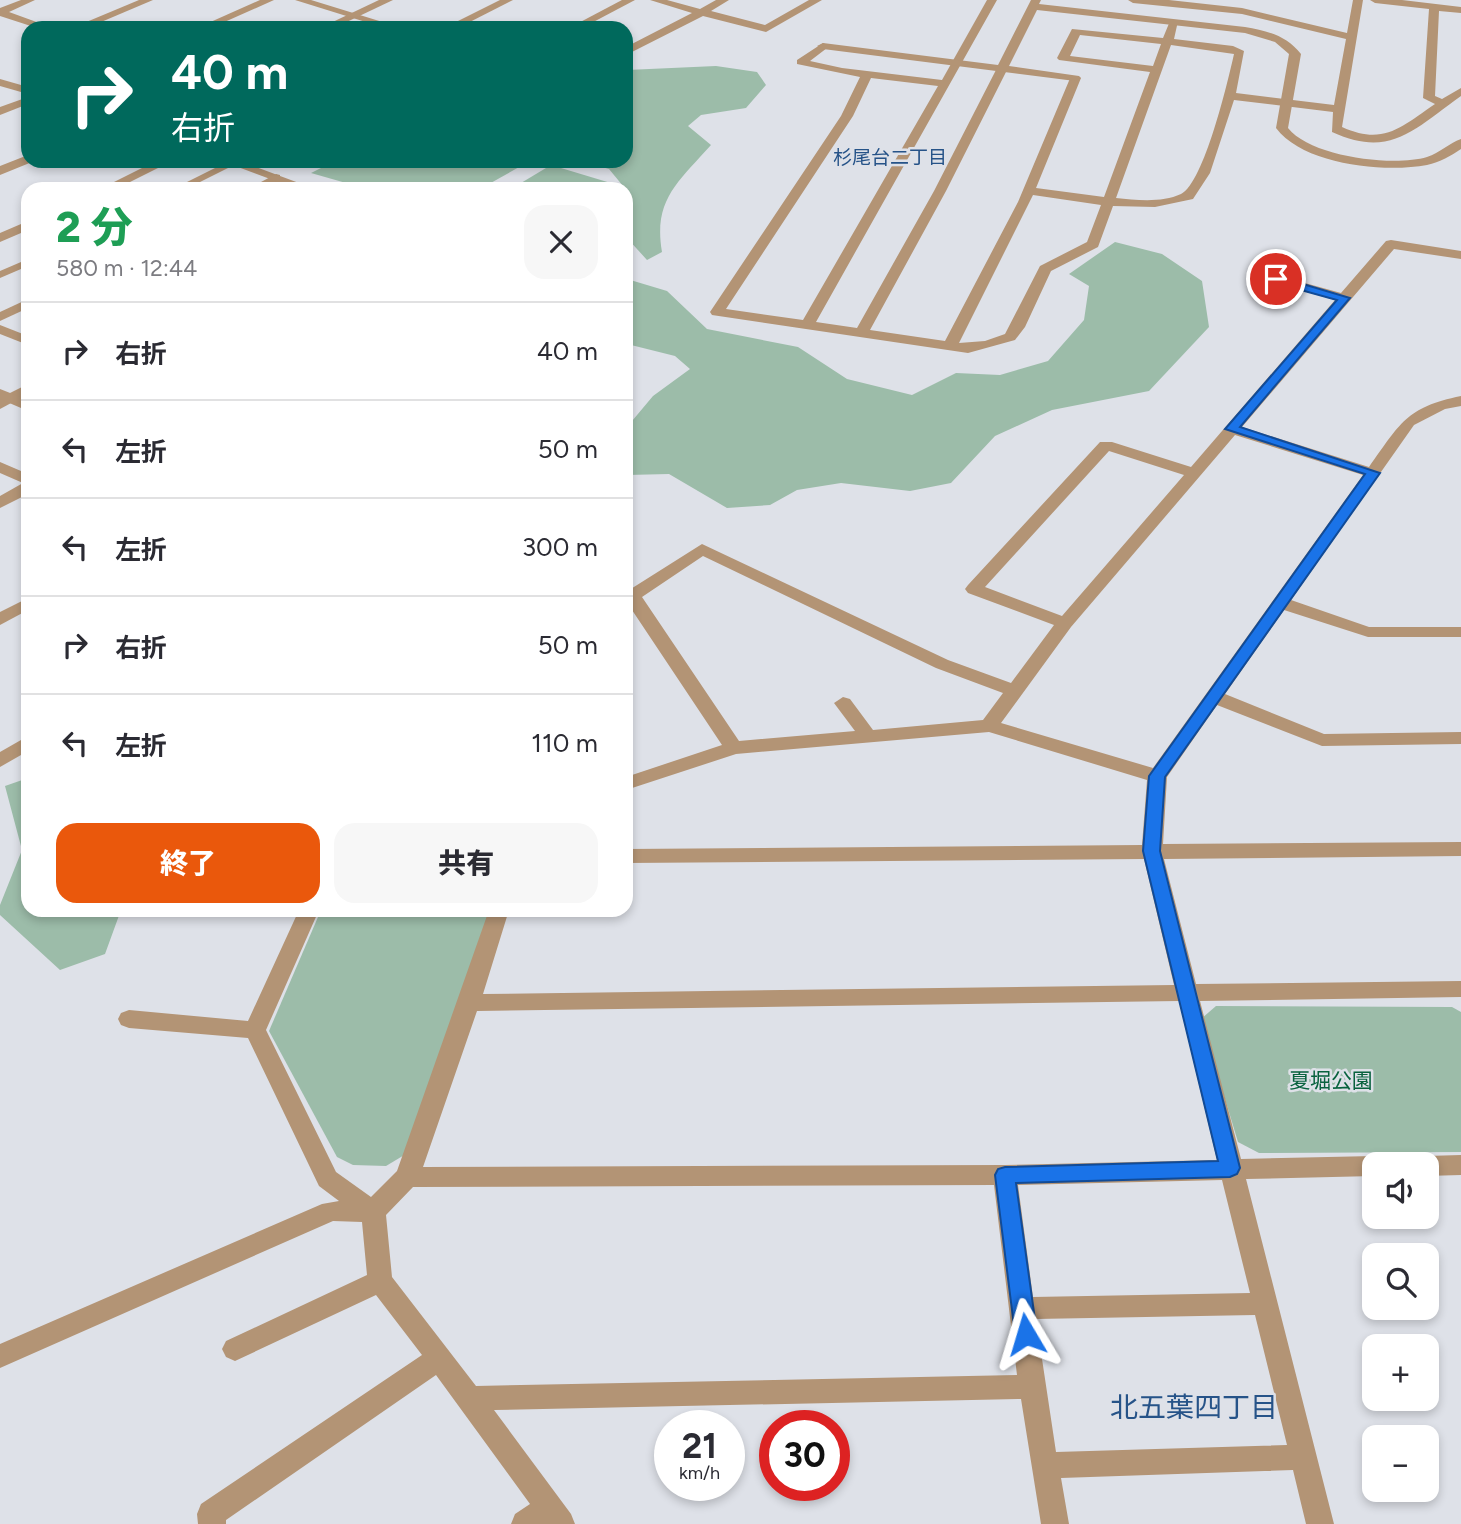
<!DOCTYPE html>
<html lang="ja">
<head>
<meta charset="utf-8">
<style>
  body { margin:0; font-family:Figtree,"Noto Sans JP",sans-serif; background:#f7f7f7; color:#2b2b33; height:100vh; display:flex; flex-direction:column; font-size:26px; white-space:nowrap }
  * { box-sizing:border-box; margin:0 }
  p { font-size:23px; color:#7c7c81 }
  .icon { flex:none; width:38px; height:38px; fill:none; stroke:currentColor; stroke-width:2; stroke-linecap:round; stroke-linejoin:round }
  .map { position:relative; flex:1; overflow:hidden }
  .drawer { position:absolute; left:21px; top:182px; width:612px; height:735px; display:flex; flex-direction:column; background:#fff; border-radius:21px; box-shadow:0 4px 10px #0003 }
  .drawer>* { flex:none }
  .guide { position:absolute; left:21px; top:21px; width:612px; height:147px; border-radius:21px; box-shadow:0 4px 10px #0003; background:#00695c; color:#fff; overflow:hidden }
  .tools { position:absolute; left:1362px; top:1152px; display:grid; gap:14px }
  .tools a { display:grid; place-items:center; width:77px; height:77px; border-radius:14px; background:#fff; box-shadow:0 4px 10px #0003; font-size:35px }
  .speed { position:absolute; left:654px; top:1410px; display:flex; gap:14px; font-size:35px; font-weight:700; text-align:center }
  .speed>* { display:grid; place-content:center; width:91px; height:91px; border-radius:50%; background:#fff; box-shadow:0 4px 10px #0003; line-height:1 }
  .speed small { font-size:18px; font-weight:400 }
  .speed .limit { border:10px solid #d22; background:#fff; color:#111 }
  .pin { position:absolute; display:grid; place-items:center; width:60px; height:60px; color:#fff; margin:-30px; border:4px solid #fff; border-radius:50%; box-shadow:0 2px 7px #0007 }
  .me { position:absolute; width:77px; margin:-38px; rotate:353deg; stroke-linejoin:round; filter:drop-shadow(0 0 5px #0008) }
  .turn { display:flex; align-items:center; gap:24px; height:147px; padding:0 35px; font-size:32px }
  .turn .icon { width:91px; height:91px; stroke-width:2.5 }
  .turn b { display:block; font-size:49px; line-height:60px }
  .round { display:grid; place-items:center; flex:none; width:74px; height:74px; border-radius:21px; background:#f7f7f7 }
  .overview { display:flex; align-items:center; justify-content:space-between; height:119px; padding:0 35px }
  h1 { font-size:42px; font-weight:800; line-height:52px; color:#1e9e55 }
  .button { display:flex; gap:14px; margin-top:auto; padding:14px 35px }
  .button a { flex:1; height:80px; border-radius:21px; background:#ea580c; color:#fff; font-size:28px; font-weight:800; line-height:80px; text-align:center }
  .button a+a { background:#f7f7f7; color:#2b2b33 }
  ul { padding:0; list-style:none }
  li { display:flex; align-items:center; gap:21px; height:98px; padding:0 35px; border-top:2px solid #e1e1e2 }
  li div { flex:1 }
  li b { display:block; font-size:26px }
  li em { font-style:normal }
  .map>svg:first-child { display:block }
  .green { fill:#9cbca9 }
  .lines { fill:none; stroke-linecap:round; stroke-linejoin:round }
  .pedestrian { fill:#b39475; fill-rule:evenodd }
  .minor { fill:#b39475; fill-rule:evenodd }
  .tertiary { fill:#b39475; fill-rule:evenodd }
  .route { fill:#1a73e8; stroke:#114b97; stroke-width:2 }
  .labels { text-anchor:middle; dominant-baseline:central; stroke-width:5; stroke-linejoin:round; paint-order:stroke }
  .far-neighbourhood-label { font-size:19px; fill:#265388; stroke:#dee1e8 }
  .park-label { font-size:21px; fill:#08623e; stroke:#dee1e8 }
  .near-neighbourhood-label { font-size:28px; fill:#265388; stroke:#dee1e8 }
</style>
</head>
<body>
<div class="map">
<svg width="1461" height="1524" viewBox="0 0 1461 1524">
  <rect width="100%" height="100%" fill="#dee1e8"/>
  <g class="green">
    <path d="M716,66L757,72L766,85L746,108L701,115L688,126L711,145C678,182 653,200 662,252L647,260L627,238L626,189H619L623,186L609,169L581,161H626L627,70Z"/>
    <path d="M327,161H523L521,166L480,189H367L311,173L331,163Z"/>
    <path d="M551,165L614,184L607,189H511Z"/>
    <path d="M1115,242L1162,254L1202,281L1209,327L1149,391L1052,410L995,436L951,483L910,491L841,483L797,490L770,505L727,508L669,474L627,475V427L653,396L690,369L675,356L627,344V279L667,291L707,329L798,347L847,379L912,395L956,373L1000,375L1048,361L1084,320L1089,286L1069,274Z"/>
    <path d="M28,778V910H121L105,954L60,970L0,915V905L22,850L5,786Z"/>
    <path d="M321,910H491L411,1151L386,1166L353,1165L337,1157L269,1031Z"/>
    <path d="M1216,1006L1452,1007L1461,1012V1152L1259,1153L1238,1142L1201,1019Z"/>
  </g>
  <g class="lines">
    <g class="pedestrian">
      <path d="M229,161L238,163L186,189H173Z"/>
      <path d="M28,259V266L0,278V271Z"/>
    </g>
    <g class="minor">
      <path d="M21,0H35L9,12L53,28H37L0,16V8Z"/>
      <path d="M139,0H153L87,28H72Z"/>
      <path d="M260,0H274L211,28H197Z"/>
      <path d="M295,0H311L402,28H385Z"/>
      <path d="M500,0H513L458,28H444Z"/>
      <path d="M622,0H635L582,28H569Z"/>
      <path d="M650,0H667L700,9L716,0H729L711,11L765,25L809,0H822L766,32L703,16L626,55V47L692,13Z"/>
      <path d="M987,0H997L816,322L857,328L934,191L997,68L1007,70L946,191L870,330L945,341L1018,202L1071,76L1081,78L1036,188L1104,197L1150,72L1059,60L1057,58L1072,29L1163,38L1170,21H1178L1174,39L1233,46L1244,51L1236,93L1334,105L1346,39L1242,14L1133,3L1128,0H1169L1242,8L1347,33L1353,0H1363L1342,127C1384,146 1401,127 1435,104L1423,98L1429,9L1375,3L1370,0H1402L1461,7V13L1439,11L1435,96L1442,99L1461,88V96C1414,129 1391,159 1332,132L1333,112L1234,100L1210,173L1193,199L1155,207L1113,206L1098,247L1051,271L1025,327L1015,340L968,353L712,315L710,312L841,116L860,77L797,64V60L823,43L829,46L827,48L810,61L842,68L942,80ZM1080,35L1161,44L1153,66L1070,56ZM1171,45L1234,54C1228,81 1204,183 1181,194C1162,203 1136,200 1116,198ZM871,78L938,86L803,320L726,309L853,116ZM1033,195L1101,205L1087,242L1040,266L1005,334L985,341L959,343Z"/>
      <path d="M0,79L28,87V94L0,86Z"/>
      <path d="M28,97V104L0,115V107Z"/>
      <path d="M156,161H172L116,189H100Z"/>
      <path d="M276,174L280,175V181L264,189H248Z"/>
      <path d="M28,221V230L0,242V233Z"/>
      <path d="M1391,240L1461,251V259L1394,249L1242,427L1369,467C1400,424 1406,407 1461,396V406L1445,409L1414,425L1291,600L1369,627H1461V637H1368L1284,610L1225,694L1324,734L1461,732V744L1322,746L1217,705L1167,777L1163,844L1461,842V856L1164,859L1196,984L1461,981V997L1200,1001L1241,1159L1374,1156L1382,1159L1385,1164H1374V1176L1246,1179L1334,1524H1306L1293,1470L1061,1478L1069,1524H1041L1021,1399L494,1410L571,1514L575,1524H511L515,1514L530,1504L436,1375L226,1520V1524H198L197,1514L201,1504L422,1355L376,1295L235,1361L226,1357L222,1349L226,1341L367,1275L362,1222L333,1221L0,1368V1344L322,1204L339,1201L319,1186L248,1038L129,1028L121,1025L118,1019L121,1013L129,1010L248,1021L299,910H319L266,1030L336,1172L371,1197L397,1171L489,910H509L483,994L1174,985L1144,859L626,863V849L1142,845L1147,780L989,732L736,754L626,790V777L722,745L626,601V592L702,544L948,660L1011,683L1054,625L968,593L965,589L968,585L1100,442H1112L1191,467L1335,300L1271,282V276L1276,275L1341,293L1386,241ZM1235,435L1363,475L1153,768L1001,723L1071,627ZM1109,451L1184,475L1062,616L985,587ZM703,556L936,668L1003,693L983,720L873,730L850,699L843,697L834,703L855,731L739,741L642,597ZM1179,1001L1217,1160L1005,1165L423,1167L477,1011ZM1222,1180L1250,1293L1033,1297L1018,1185ZM994,1185L1017,1375L476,1386L392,1277L386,1215L413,1187ZM1255,1315L1287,1445L1056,1452L1036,1319Z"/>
      <path d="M28,299V308L0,321V312Z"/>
      <path d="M0,325L28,336V345L0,334Z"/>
      <path d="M28,384V394L0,409V398Z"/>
      <path d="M0,462L28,474V494L0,508V496L23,483L0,473Z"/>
      <path d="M1461,1155V1175L1426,1176V1164H1415L1418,1159L1426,1156Z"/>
    </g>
    <g class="tertiary">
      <path d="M379,0H393L334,28H320Z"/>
      <path d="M1031,0H1041L1039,4L1245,27C1267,31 1286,35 1301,54L1288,128C1311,157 1393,167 1427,157C1440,153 1449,143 1461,139V149C1451,156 1440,162 1427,165C1384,173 1304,165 1276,128L1289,54L1275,42L1245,33L1037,10L1009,66L1079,76L1081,78L1075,81L823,49L817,46L823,43L998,65Z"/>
      <path d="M28,155V161L32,162L0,175V166Z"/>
      <path d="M222,161H240L315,189H297Z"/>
      <path d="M0,389L28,400V411L0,399Z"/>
      <path d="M28,598V610L0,625V612Z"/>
      <path d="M28,736V751L0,767V752Z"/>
    </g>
  </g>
  <path class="route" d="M1276,276L1350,298L1240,427L1380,473L1165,777L1160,851L1240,1168L1237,1174L1230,1177L1016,1183L1037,1334L1034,1341L1026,1344L1018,1341L1015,1334L995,1175L998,1169L1005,1167L1218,1161L1143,851L1149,776L1365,474L1225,429L1337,300L1272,282V277Z"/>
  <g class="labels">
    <g class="far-neighbourhood-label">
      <text x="890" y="157">杉尾台二丁目</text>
    </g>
    <g class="park-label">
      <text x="1331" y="1080">夏堀公園</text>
    </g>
    <g class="near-neighbourhood-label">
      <text x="1194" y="1407">北五葉四丁目</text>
    </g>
  </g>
</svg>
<div class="tools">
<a><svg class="icon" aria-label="sound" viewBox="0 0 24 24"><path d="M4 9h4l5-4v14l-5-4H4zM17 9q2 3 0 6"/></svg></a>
<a><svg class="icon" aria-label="search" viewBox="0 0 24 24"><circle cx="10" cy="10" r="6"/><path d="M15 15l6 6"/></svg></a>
<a>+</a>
<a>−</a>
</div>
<div class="speed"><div>21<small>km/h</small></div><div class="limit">30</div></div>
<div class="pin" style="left:1276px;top:279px;background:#d93025"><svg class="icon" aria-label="arrive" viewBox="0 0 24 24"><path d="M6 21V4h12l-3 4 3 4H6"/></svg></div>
<svg class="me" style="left:1026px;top:1334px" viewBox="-20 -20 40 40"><path d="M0-17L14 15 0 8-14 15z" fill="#1a73e8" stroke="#fff" stroke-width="4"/></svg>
<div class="guide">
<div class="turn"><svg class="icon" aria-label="right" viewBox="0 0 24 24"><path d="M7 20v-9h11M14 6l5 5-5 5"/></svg><div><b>40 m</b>右折</div></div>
</div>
<section class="drawer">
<div class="overview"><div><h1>2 分</h1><p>580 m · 12:44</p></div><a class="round"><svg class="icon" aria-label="close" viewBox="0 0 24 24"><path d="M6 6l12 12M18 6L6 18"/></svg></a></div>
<ul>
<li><svg class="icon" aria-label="right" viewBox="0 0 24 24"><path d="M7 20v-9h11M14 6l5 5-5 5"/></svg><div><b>右折</b></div><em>40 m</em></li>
<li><svg class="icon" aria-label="left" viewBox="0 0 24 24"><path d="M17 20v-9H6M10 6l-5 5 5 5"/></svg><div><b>左折</b></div><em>50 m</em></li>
<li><svg class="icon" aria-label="left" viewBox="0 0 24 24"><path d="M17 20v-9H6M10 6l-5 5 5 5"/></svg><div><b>左折</b></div><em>300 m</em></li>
<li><svg class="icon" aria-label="right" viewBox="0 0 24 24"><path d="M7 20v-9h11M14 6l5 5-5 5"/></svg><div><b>右折</b></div><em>50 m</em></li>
<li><svg class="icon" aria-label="left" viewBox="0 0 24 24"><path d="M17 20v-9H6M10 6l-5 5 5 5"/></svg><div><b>左折</b></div><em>110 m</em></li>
</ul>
<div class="button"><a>終了</a><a>共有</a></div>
</section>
</div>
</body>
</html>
